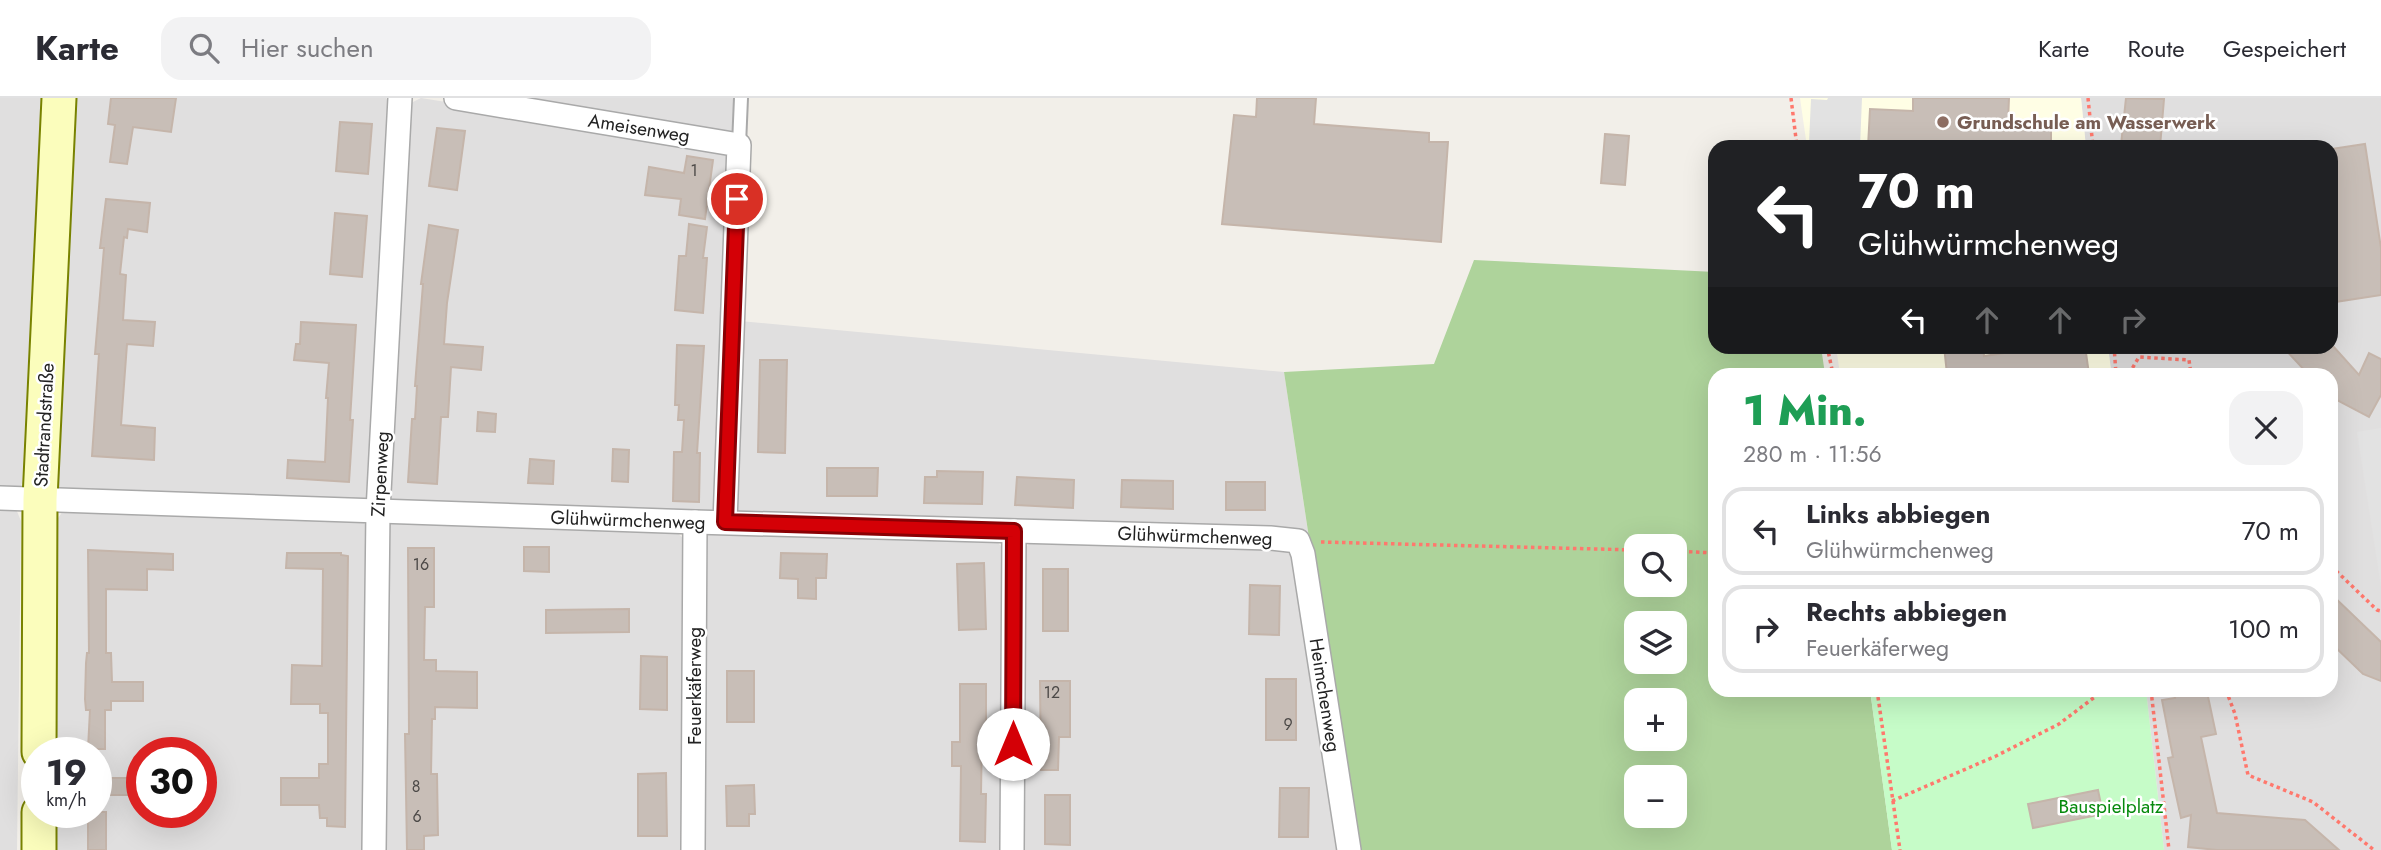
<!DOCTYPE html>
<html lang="de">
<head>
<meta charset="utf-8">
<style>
  body { margin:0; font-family:Jost,sans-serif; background:#f2f2f3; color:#2b2b33; height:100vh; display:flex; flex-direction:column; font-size:26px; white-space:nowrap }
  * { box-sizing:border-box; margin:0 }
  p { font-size:23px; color:#7c7c81 }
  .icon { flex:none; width:38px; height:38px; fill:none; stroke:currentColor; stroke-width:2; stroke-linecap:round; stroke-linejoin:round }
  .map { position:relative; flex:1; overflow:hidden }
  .panel { position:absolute; left:1708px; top:270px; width:630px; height:329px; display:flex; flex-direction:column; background:#fff; border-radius:21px; box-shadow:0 7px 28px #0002 }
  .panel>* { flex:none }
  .hud { position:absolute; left:1708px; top:42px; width:630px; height:214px; border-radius:21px; box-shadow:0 7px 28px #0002; background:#202124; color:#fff; overflow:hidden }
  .tools { position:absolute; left:1624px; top:436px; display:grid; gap:14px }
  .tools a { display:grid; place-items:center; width:63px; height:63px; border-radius:14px; background:#fff; box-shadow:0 7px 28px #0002; font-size:35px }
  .speed { position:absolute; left:21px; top:639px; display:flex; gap:14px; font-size:35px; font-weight:700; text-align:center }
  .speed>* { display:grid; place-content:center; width:91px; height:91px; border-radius:50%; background:#fff; box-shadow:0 7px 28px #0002; line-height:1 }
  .speed small { font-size:18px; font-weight:400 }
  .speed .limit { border:10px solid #d22; background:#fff; color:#111 }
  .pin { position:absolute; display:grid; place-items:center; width:60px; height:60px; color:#fff; margin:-30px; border:4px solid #fff; border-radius:50%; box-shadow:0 2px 7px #0007 }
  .me { position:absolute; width:77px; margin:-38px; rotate:0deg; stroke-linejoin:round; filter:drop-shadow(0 0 5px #0008) }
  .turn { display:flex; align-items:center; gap:24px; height:147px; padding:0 35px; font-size:32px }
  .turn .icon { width:91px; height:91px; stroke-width:2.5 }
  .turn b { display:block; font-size:49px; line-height:60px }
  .lanes { display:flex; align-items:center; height:66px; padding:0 35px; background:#0003; justify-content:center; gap:35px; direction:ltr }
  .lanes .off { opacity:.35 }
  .round { display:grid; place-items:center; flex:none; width:74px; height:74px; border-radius:21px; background:#f2f2f3 }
  .overview { display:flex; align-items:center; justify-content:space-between; height:119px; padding:0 35px }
  h1 { font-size:42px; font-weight:800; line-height:52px; color:#1e9e55 }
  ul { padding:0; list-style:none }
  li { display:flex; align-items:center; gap:21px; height:88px; margin:0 14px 10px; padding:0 21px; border:4px solid #e1e1e2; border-radius:21px }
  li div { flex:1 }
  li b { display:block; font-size:26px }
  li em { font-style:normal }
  header { display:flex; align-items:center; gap:42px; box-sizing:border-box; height:98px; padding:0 35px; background:#fff; border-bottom:2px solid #e1e1e2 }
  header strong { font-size:33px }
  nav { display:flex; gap:38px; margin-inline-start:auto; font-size:24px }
  .search { width:490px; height:63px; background:#f2f2f3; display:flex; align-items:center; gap:18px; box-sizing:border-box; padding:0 24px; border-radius:21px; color:#7c7c81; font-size:26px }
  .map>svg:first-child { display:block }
  .residential { fill:#e0dfdf; fill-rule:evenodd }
  .education { fill:#fffee5 }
  .forest { fill:#aed39b; fill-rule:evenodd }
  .park { fill:#c6fcc8 }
  .parking { fill:#e2e2e2 }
  .building { fill:#c8beb7; stroke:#c5b5aa; stroke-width:2 }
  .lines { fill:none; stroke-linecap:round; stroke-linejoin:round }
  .lane-casing { stroke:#a9a9a9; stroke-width:16 }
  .street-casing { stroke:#a9a9a9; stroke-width:26 }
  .secondary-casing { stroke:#788200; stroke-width:37 }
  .path { stroke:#ff786d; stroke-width:3.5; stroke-dasharray:3.5 3.5; stroke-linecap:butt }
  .lane { stroke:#fff; stroke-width:12 }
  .street { stroke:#fff; stroke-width:23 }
  .secondary { stroke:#fbfdbc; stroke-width:33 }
  .route-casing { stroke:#8a0004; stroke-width:18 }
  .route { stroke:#d40006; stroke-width:12 }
  .education-dot { fill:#8d6e63; stroke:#fff; stroke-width:2.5 }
  .labels { text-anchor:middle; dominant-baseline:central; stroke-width:5; stroke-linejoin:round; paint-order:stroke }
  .number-label { font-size:16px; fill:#4c4947 }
  .education-label { font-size:19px; font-weight:bold; fill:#785e54; stroke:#fff; text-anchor:start }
  .street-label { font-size:19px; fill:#222; stroke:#fff }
  .park-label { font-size:19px; fill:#068a0d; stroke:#fff }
</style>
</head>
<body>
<header>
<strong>Karte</strong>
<div class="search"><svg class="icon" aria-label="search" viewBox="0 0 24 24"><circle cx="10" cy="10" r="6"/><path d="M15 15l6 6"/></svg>Hier suchen</div>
<nav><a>Karte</a><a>Route</a><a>Gespeichert</a></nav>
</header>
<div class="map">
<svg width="2381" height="752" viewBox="0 0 2381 752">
  <rect width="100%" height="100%" fill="#f2efe9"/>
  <g class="residential">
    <path d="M0,0H41L22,385L20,390L0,396Z"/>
    <path d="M77,0H386L389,5L373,405L58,391Z"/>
    <path d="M421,0L719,48L729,57L718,407L712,417L399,409L387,401L409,6Z"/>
    <path d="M503,0H734L733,37Z"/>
    <path d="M2081,0H2381V752H2164L2146,592H2331V276H2111L2108,249L2331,248V49H2086Z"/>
    <path d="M740,223L1284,274L1308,434L744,420L734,416Z"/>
    <path d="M0,409L16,411L21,423L17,752H0Z"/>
    <path d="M63,413L359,421L365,426L369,432L368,752H54V714H96V654H55L56,423ZM142,654H201V714H142Z"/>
    <path d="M393,423L673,431L686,443L687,752H382L388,427Z"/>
    <path d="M710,433L995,441L1004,452V752H699L705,436Z"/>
    <path d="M1033,442L1286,448L1295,459L1341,752H1018L1021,454Z"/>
  </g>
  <g class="education">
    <path d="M1800,0H2081L2086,49H1807Z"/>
    <path d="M1836,249H2108L2111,271L2093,274V276H1840Z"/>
  </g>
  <path class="forest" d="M1474,162L1715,174V248L1821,249L1825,276H1715V592H1870L1892,752H1356L1284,274L1434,266ZM1636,448H1675V486H1636ZM1636,525H1675V564H1636ZM1636,602H1675V640H1636ZM1636,679H1675V718H1636Z"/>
  <path class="park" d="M1870,592H2146L2164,752H1892Z"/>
  <g class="parking">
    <path d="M1828,0H1862L1860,49H1826V45H1809L1811,1L1827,2Z"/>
    <path d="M2381,330V488L2357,334Z"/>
  </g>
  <g class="building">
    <path d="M111,0H176L171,34L133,29L127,66L110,64L115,27L108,26Z"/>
    <path d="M1257,0H1316L1314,26L1429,35V44H1448L1441,144L1222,126L1234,17L1256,19Z"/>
    <path d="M1913,0H2009L2008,24L2051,26V48L1868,49L1870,11L1913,13Z"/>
    <path d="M2126,0L2164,1L2160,49H2131L2121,47Z"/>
    <path d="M340,24L372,26L368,76L336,73Z"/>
    <path d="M437,30L465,33L457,92L429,88Z"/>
    <path d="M1605,36L1629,38L1625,87L1601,85Z"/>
    <path d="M2365,46L2381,150V197L2335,204L2331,178V51Z"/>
    <path d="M687,58L713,62L705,121L679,117L681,101L645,97L649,69L684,75Z"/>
    <path d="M106,101L150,105L147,134L128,131L127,140L124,139L120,176L126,177L123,222L155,224L153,248L127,246L121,327L155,330L154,362L92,358L99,256H95L104,150H100Z"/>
    <path d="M335,115L367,118L362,179L330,176Z"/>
    <path d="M689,126L707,129L703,160H707L703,215L675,212L679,158H686Z"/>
    <path d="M429,127L458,132L447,205L444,246L483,249L481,272L451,269L448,319H441L437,386L408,384L412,321H415L416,305L417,288H415L423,186H421Z"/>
    <path d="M301,224L356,227L350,322H353L349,384L287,380L288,362L325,364L328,300H326L329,265L294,262L296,246H300Z"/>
    <path d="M677,247L704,248L697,355H700L699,404L673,403L674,354H682L684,322H678L679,307H675Z"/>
    <path d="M1944,248H1983L1984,258L2051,248H2085L2089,276H1947Z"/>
    <path d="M2282,248H2333L2359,277L2369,255L2381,261V297L2369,319L2331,299V276H2308Z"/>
    <path d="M760,262H787L785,355L758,354Z"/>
    <path d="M478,314L496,316L495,334L477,333Z"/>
    <path d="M613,351L629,352L628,384L612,383Z"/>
    <path d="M530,361L554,363L553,386L528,385Z"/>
    <path d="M827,370H878L877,398H827Z"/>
    <path d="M937,373L983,374L982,406L924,405L925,379H937Z"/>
    <path d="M1017,379L1074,382L1073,410L1015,407Z"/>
    <path d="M1122,382L1173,383V411L1121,409Z"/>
    <rect x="1226" y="384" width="39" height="28"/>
    <path d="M524,449H549V474L524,473Z"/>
    <path d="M408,450H434V509H425L424,562H436V573L477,574V610L435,609V621H432L431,676H437L438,737L424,738V752H407L405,636H409Z"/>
    <path d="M88,452L173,456V472L147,471V492L106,491V555H111L112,584H143V603H111V612H105V651H88L90,612H86L85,601L86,565L87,555H89Z"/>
    <path d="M287,455H341V457L348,458L345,729L327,728V720H320L319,707H281V680H319V666H328V615H320V606H291L292,567L322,568L323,471L286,470Z"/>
    <path d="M781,455L827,456L826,480H816V501L798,500V481L780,480Z"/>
    <path d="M984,465L986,531L959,532L957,466Z"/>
    <rect x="1043" y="471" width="25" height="62"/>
    <path d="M1250,487L1280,488L1279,537L1249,536Z"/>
    <path d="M2331,496L2381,544V583L2363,576L2331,545Z"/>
    <path d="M629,511V534L546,535V512Z"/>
    <path d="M641,558L667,559V612L640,611Z"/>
    <rect x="727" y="573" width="27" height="51"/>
    <rect x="1266" y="581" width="30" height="61"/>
    <path d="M1040,583H1070V639H1059L1058,672H1041Z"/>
    <path d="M960,586H986V633H982L981,696H986L985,744L960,743L961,668H952V644H960Z"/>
    <path d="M2191,592H2194L2195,596L2207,594L2216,636L2201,639L2217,715L2305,722L2339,752H2217L2188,749L2191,717L2181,720L2168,660L2173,659L2162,602L2175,600L2174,595Z"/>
    <path d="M666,675L667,738H638V676Z"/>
    <rect x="96" y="680" width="46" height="17"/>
    <path d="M754,687L755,716H749V728H727L726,688Z"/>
    <path d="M1280,690H1309L1308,739H1279Z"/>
    <path d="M2098,692L2103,716L2033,730L2028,706Z"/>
    <path d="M1045,697H1070V747L1045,746Z"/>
    <rect x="88" y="714" width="18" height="38"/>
  </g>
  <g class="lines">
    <g class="lane-casing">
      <path id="lane" d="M739,47L741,0"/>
    </g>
    <g class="street-casing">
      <g id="street">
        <path d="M456,0L739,47L725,424"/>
        <path d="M0,400L695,424L1270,440L1298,443L1303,456L1349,752"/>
        <path d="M374,752L378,413L400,0"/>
        <path d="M693,752L695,424"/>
        <path d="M1012,752L1014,433"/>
      </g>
    </g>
    <g class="secondary-casing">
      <g id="secondary">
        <path d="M39,654L40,401L59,0"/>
        <path d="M39,752V714"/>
      </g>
    </g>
    <g class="path">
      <path d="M1791,0L1797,49"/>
      <path d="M2088,0L2093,49"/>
      <path d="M1827,248L1833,276"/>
      <path d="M2114,248L2116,276"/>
      <path d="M2129,276L2139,259L2189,262L2191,276"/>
      <path d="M1321,444L1636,452"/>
      <path d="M1675,453L1715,455"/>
      <path d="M2331,468L2377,512L2381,513"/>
      <path d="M1877,592L1900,752"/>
      <path d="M2151,592L2169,752"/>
      <path d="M2226,592L2235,616L2248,677L2313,704L2374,752"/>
      <path d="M1892,703L1996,658L2059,626L2104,592"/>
    </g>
    <use href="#lane" class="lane"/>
    <use href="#street" class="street"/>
    <use href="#secondary" class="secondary"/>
  </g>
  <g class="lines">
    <g class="route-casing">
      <path id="route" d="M737,101L725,424L1014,433L1013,646"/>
    </g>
    <use href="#route" class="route"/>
  </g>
  <circle class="education-dot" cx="1943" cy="24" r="7"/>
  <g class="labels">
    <g class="number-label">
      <text x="694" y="72">1</text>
      <text x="421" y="466">16</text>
      <text x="1052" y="594">12</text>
      <text x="1288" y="626">9</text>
      <text x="416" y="688">8</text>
      <text x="417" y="718">6</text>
    </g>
    <g class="education-label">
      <text x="1957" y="24">Grundschule am Wasserwerk</text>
    </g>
    <g class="street-label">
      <text transform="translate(639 30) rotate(9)">Ameisenweg</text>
      <text transform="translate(44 327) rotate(-87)">Stadtrandstraße</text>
      <text transform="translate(380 376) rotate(-87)">Zirpenweg</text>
      <text transform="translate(628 422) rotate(2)">Glühwürmchenweg</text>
      <text transform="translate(1195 438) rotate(2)">Glühwürmchenweg</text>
      <text transform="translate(694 588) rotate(-90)">Feuerkäferweg</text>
      <text transform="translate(1325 597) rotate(81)">Heimchenweg</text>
    </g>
    <g class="park-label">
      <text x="2111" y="708">Bauspielplatz</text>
    </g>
  </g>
</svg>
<div class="tools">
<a><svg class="icon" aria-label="search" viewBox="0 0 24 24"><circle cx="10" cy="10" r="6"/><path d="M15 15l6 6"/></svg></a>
<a><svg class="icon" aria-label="layers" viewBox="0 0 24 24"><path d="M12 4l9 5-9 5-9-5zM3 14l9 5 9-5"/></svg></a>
<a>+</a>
<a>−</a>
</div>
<div class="speed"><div>19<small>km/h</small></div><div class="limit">30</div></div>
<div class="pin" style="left:737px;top:101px;background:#d93025"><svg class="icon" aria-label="arrive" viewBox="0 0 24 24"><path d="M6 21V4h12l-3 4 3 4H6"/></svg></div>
<svg class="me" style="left:1013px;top:646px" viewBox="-20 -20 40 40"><circle r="19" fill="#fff"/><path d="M0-13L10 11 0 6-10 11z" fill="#d40006"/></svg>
<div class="hud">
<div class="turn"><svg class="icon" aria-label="left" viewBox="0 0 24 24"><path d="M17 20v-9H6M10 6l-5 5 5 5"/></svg><div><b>70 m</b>Glühwürmchenweg</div></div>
<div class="lanes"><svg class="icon" aria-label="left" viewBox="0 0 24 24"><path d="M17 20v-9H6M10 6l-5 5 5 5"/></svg><svg class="icon off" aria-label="ahead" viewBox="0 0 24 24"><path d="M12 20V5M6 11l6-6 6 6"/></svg><svg class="icon off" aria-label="ahead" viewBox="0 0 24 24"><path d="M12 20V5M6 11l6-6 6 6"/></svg><svg class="icon off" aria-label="right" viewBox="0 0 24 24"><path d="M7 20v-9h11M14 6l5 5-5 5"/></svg></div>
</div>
<section class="panel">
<div class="overview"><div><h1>1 Min.</h1><p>280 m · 11:56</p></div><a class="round"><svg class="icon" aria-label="close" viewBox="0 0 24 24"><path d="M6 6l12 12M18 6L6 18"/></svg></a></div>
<ul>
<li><svg class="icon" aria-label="left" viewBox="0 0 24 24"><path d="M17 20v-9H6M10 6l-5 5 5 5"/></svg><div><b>Links abbiegen</b><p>Glühwürmchenweg</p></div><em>70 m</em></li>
<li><svg class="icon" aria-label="right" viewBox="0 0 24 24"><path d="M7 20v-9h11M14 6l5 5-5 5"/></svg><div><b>Rechts abbiegen</b><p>Feuerkäferweg</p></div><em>100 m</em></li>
</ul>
</section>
</div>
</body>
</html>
